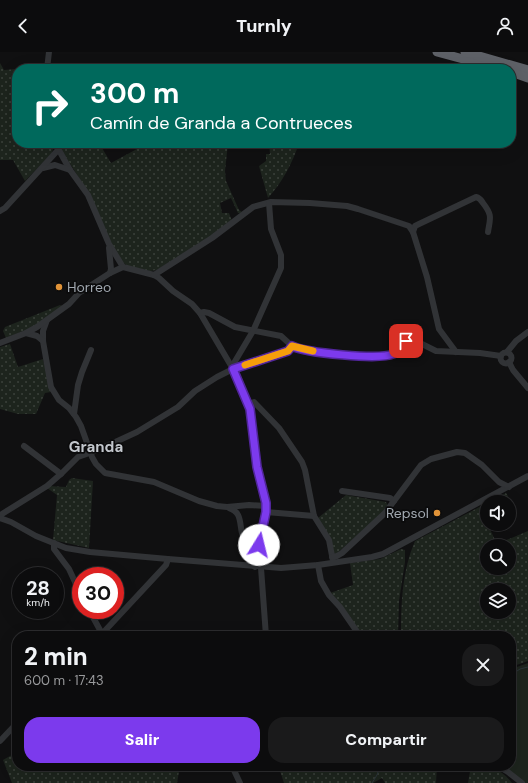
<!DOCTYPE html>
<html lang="es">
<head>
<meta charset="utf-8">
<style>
  body { margin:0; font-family:"DM Sans",sans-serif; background:#1a1a1b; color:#f1f3f6; height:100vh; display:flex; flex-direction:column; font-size:15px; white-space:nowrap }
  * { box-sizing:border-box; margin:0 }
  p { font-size:13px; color:#9a9b9d }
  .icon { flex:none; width:22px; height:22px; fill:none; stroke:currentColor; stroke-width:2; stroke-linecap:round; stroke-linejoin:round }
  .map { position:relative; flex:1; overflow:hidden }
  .drawer { position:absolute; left:12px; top:579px; width:504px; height:140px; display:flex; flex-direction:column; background:#0c0c0d; border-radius:16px; box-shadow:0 4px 16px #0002,0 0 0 1px #2c2c2e }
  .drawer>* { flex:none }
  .guide { position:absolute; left:12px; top:12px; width:504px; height:84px; border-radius:16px; box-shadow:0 4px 16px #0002,0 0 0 1px #2c2c2e; background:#00695c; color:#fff; overflow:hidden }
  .fabs { position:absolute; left:480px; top:443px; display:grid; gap:8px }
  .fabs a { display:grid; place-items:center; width:36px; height:36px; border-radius:50%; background:#0c0c0d; box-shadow:0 4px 16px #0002,0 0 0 1px #2c2c2e; font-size:20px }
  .speed { position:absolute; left:12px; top:515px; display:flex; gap:8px; font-size:20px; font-weight:700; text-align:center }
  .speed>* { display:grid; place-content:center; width:52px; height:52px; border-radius:50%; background:#0c0c0d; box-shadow:0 4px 16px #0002,0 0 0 1px #2c2c2e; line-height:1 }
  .speed small { font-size:10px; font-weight:400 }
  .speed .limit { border:6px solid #d22; background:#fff; color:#111 }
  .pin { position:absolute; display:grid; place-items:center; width:34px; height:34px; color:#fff; margin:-17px; border-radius:8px; box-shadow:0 2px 6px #0006 }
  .me { position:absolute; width:44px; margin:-22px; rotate:9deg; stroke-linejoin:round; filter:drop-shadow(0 0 3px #0008) }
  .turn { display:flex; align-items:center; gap:14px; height:84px; padding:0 12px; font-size:18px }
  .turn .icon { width:52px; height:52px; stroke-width:2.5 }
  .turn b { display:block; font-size:28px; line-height:34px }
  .round { display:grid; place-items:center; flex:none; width:42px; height:42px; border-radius:16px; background:#1a1a1b }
  .headline { display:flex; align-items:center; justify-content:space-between; height:68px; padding:0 12px }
  h1 { font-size:24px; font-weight:800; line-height:30px }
  .action { display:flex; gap:8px; margin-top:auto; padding:8px 12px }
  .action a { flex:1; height:46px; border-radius:16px; background:#7c3aed; color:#fff; font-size:16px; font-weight:800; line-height:46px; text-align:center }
  .action a+a { background:#1a1a1b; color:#f1f3f6 }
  header { display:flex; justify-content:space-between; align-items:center; height:52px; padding:0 12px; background:#0c0c0d; font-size:18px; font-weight:800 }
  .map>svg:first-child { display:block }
  .grass { fill:url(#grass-dots); fill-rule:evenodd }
  .park { fill:#1d241d }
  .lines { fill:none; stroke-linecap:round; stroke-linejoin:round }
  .stream { stroke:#2b3439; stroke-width:1 }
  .minor { stroke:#313336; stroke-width:6 }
  .highway { stroke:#5e6167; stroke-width:9 }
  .route-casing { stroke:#51269a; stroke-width:10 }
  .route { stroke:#7c3aed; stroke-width:7 }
  .slow { stroke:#f59e0b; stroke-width:7 }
  .poi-dot { fill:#e19338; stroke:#0b0b0c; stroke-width:1.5 }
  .labels { text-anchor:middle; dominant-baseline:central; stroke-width:3.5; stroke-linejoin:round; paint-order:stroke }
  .poi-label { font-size:14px; fill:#a2a9b1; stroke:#0b0b0c; text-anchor:start }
  .neighbourhood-label { font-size:15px; font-weight:bold; fill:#c3c7cd; stroke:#0b0b0c }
</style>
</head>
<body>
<header><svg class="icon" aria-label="back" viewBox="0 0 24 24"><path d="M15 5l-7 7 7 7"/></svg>Turnly<svg class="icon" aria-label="person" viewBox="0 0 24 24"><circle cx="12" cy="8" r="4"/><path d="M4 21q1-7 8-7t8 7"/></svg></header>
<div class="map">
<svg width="528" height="731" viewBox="0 0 528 731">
  <defs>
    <pattern id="grass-dots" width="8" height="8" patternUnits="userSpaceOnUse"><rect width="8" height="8" fill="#1d241d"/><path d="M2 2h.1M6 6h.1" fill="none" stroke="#3b413b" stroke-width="1.8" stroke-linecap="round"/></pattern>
  </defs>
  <rect width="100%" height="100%" fill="#101011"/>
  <g class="grass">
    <path d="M0,11L4,18L17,17V91H51L53,97L52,101L25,129L13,108H0Z"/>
    <path d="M58,91H99L111,111L148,91H228L225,119L226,129L239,158L242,160L241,161H238L231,146L220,151L222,161H229L232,169L213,183L157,218L150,219L128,214L121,209L109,187L81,129L60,96Z"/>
    <path d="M269,91H299C293,110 282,131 268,146L259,114L266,109V102H270Z"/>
    <path d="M60,253L62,254L34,275L6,286L3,279L5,275Z"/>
    <path d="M10,292L18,315L43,307L51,340L45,341L36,362H18L0,357V295Z"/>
    <path d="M72,426L93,429L89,496L53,488L57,443L47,436L49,434L66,435L69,428Z"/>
    <path d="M506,441L514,454L509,457V450H489Z"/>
    <path d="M346,443L386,450L388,454L381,462L336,502L334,501L331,487L318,466Z"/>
    <path d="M487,451V472H489L488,473L497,492L528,479V609L511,615V584H401C401,551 402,519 415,489ZM487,494H509V516H487ZM487,538H509V560H487Z"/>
    <path d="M401,497L405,498V510L399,549L398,584H364L330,541L353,533L350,511L380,507Z"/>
    <path d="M17,700V714H180L177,731H12L3,708Z"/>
    <path d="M287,714H437L436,731H385L382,726L373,731H284L279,716Z"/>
    <path d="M471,714C488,714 501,716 512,731H468Z"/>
  </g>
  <path class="park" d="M528,611V731H522L498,714H511V617Z"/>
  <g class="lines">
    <g class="stream">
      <path d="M511,623L520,617L528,615"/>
      <path d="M372,731L377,723L380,714"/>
    </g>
    <g class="minor">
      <path d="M47,17L49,0"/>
      <path d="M55,91L70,118L88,143L109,192L123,215L154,223L159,226L173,239L192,252L200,261L233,317L248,352L259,428L266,454L265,464L255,515"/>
      <path d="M43,116L55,113L70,118"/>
      <path d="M0,159L5,156L58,98"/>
      <path d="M413,180L415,174L419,172L476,145C480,146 481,148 483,151C493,164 490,166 488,180"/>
      <path d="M109,196L111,217L110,221"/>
      <path d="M154,223L212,186L253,155L271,150L310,151L347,154L358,157L409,174L413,180L427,225L439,277L456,300"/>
      <path d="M200,261L204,260L209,261L235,275L281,284L292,294"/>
      <path d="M47,268L43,279V289L51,335L59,348L69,356L76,365L81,374L92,405L96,412L105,421L154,430L199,449L217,454L227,455L249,453L266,454"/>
      <path d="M26,281L37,284L43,289"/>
      <path d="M0,291L26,281L37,275L69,252L79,241L110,221L123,215"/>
      <path d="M507,300L516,289L528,280"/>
      <circle cx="506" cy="306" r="5.5"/>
      <path d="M509,310L513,318L528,336"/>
      <path d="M233,317L234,311L253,279L281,216V203L271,177L269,151"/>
      <path d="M248,352L254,350L279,376L302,410L305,418L314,464L329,488L333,509"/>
      <path d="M74,362L78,333L82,320L91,298"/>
      <path d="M24,394L61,422"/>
      <path d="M342,439L390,446L394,449"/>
      <path d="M229,456C243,460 239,474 243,485C246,493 251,498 257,502"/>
      <path d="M266,460L314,464"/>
      <path d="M0,466L2,462L47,434L62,421L78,405L98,398L137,380L178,355L195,339L217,325L233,317L288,299L292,294C306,301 374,307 390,303C400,300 402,288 412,287L436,299L480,301L501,304"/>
      <path d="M0,466L11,470L36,484L66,496L90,500L168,507L281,516L318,513L372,505L383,502L528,424"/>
      <path d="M54,491V497L69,517L81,543"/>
      <path d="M332,505L337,504L342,501L385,461L421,413L431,407L457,400L465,401L482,413L499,430L509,435"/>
      <path d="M318,513L321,529L329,543L340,555L360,584"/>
      <path d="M261,516L266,584"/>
      <path d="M89,558L100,578L106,584"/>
      <path d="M100,584L166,513L168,507"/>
      <path d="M0,689L17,671"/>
      <path d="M232,714L240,731"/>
      <path d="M498,714L508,720L522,731"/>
    </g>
    <g class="highway">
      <path d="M437,0L500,17"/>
      <path d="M465,0L528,18"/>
      <path d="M511,20L528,26"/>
    </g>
  </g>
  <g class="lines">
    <g class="route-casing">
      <path id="route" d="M259,493L266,460V451L257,415L250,357L233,317L282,301L288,299L292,294C306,301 379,308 393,302C399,299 402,293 406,289"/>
    </g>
    <use href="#route" class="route"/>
    <path class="slow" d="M245,313L288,299L292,294L313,299"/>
  </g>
  <g class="poi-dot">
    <circle cx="59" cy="235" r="4"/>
    <circle cx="437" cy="461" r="4"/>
  </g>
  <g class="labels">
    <g class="poi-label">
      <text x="67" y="235">Horreo</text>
      <text x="429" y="461" text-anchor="end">Repsol</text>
    </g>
    <g class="neighbourhood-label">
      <text x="96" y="395">Granda</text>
    </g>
  </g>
</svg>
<div class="fabs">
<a><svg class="icon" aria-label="sound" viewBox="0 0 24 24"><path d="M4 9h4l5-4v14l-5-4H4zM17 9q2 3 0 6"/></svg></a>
<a><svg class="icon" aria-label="search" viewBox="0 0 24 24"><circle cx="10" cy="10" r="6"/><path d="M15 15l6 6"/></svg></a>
<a><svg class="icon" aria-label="layers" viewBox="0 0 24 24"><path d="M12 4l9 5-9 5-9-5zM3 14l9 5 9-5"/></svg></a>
</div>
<div class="speed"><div>28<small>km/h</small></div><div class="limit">30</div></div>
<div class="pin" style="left:406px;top:289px;background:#d93025"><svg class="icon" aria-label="arrive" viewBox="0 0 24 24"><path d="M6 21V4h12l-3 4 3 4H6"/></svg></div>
<svg class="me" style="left:259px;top:493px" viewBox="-20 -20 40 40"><circle r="19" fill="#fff"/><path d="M0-13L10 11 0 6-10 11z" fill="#7c3aed"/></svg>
<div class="guide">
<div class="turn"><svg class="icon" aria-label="right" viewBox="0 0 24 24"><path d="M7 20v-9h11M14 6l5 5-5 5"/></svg><div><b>300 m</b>Camín de Granda a Contrueces</div></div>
</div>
<section class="drawer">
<div class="headline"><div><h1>2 min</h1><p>600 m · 17:43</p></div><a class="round"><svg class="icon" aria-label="close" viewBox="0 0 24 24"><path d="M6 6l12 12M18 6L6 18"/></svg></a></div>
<div class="action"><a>Salir</a><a>Compartir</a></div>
</section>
</div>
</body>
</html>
